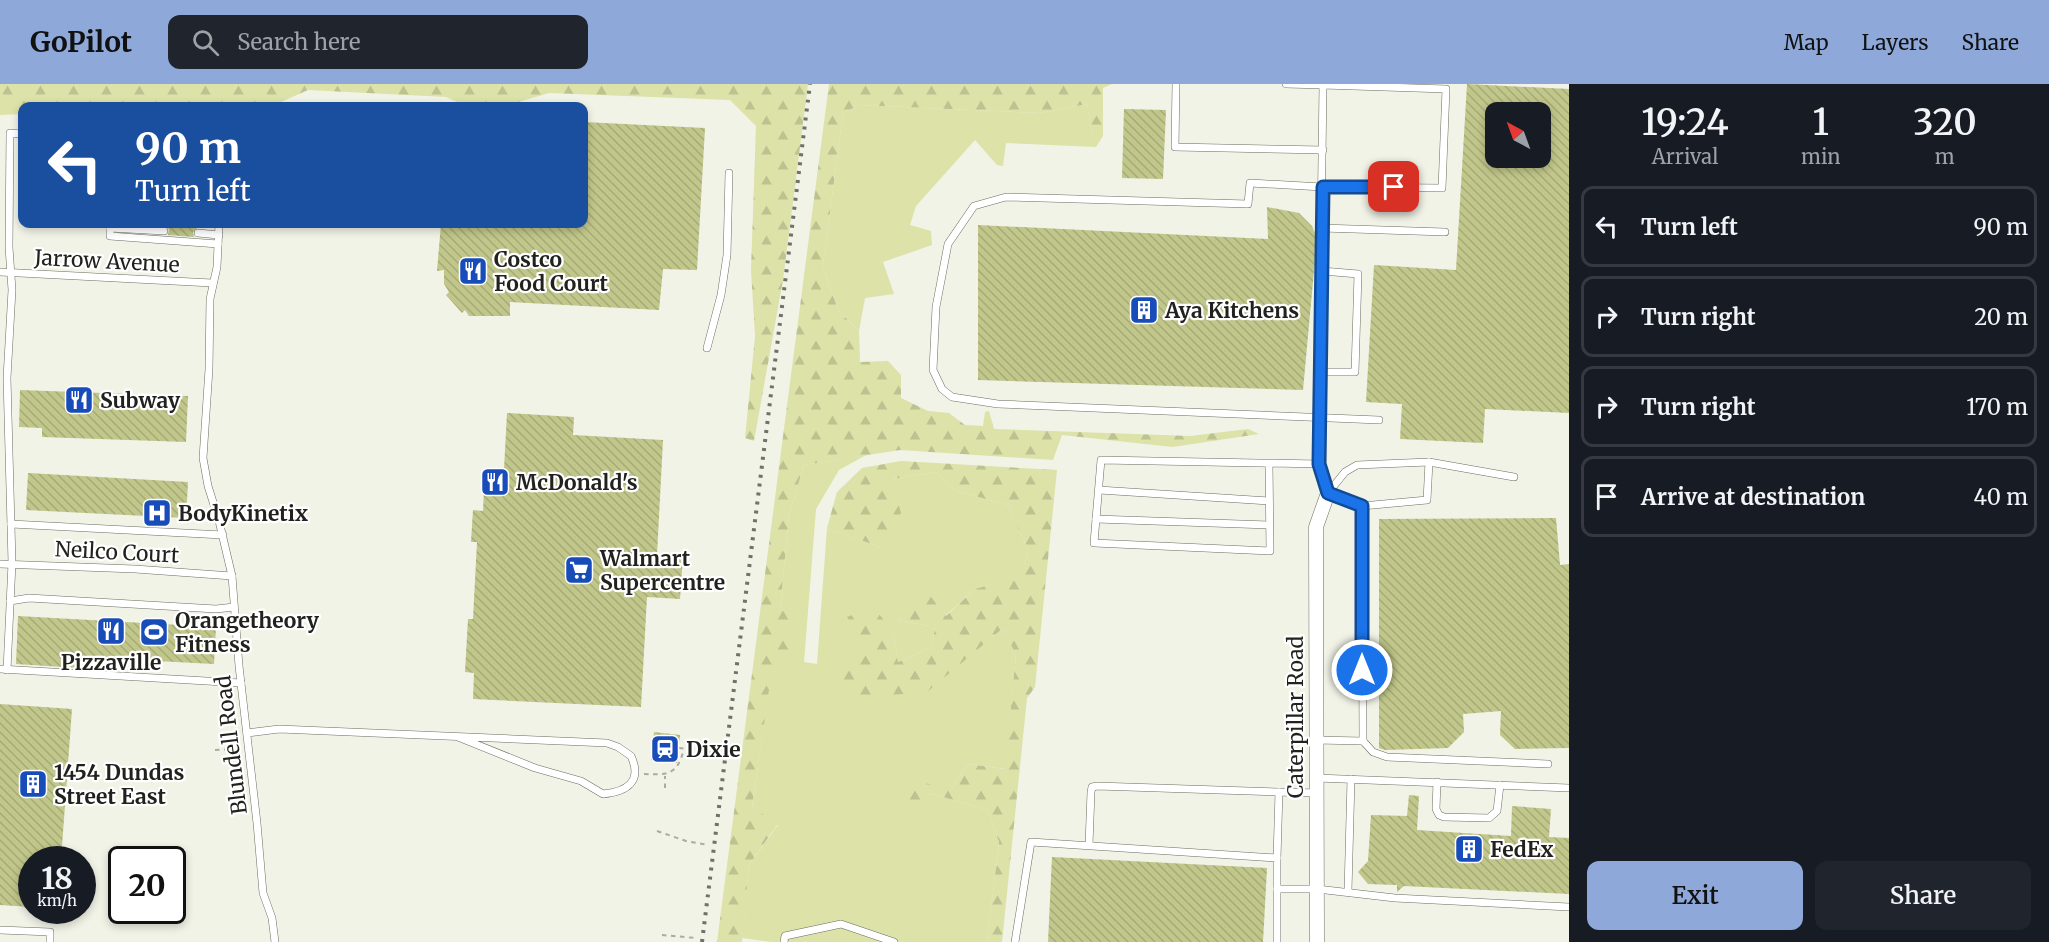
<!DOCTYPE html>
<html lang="en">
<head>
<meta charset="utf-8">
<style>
  body { margin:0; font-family:Merriweather,serif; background:#20242c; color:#f1f3f6; height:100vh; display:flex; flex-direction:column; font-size:22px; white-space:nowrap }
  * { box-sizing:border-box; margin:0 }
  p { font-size:20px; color:#9ea1a6 }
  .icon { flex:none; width:33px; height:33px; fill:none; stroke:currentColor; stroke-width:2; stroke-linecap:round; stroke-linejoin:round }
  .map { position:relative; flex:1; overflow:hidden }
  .side { display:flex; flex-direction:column; background:#171b24; width:480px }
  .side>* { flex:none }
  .hud { position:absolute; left:18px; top:18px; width:570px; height:126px; border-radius:12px; box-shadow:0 3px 9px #0003; background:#1a4fa0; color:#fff; overflow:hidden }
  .needle { width:39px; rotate:319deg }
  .buttons { position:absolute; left:1485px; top:18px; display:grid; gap:12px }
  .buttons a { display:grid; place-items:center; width:66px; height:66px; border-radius:12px; background:#171b24; box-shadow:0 3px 9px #0003; font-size:30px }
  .speed { position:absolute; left:18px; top:762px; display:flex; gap:12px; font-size:30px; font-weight:700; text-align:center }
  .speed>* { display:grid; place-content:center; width:78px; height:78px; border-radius:50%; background:#171b24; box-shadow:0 3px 9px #0003; line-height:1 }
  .speed small { font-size:15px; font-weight:400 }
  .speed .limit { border:3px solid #111; border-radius:9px; background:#fff; color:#111 }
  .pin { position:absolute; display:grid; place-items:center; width:51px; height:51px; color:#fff; margin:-26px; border-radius:12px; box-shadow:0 3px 9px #0006 }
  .me { position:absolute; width:66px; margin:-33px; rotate:0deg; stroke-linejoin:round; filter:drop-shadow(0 0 4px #0008) }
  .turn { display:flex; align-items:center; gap:21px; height:126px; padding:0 18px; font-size:27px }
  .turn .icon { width:78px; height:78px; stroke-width:2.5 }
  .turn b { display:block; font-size:42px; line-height:51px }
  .eta { display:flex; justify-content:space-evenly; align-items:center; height:102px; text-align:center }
  .eta b { font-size:36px; font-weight:600; line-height:42px }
  .primary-button { display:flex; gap:12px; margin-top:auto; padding:12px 18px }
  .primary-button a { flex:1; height:69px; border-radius:12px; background:#8fa8da; color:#111; font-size:24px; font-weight:600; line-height:69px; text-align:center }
  .primary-button a+a { background:#20242c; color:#f1f3f6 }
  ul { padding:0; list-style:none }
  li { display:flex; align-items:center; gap:18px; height:81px; margin:0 12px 9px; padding:0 6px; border:3px solid #363941; border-radius:12px }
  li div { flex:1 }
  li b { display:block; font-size:22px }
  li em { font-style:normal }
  header { display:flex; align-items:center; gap:36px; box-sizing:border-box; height:84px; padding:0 30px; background:#8fa8da; color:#111 }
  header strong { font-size:28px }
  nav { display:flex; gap:33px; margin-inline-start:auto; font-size:21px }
  .search { width:420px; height:54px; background:#20242c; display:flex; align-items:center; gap:15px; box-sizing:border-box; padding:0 21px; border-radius:12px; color:#9ea1a6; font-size:22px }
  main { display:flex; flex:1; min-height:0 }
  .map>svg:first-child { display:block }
  .grass { fill:#dce2a8 }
  .forest { fill:url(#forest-firs) }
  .building { fill:url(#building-back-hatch); fill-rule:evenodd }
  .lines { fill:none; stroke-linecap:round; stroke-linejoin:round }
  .lane-casing { stroke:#6b6c62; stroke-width:8 }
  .street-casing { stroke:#6b6c62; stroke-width:15 }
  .path { stroke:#aaaba2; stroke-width:2; stroke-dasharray:4.5 4.5; stroke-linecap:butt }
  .lane { stroke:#fff; stroke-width:7 }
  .street { stroke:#fff; stroke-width:14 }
  .rail { stroke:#70716a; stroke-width:4; stroke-dasharray:3 6; stroke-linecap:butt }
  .route-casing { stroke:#114b97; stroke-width:15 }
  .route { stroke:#1a73e8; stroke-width:10 }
  .labels { text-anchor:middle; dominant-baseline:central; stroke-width:4.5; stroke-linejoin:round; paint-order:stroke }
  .poi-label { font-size:21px; font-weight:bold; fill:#21211d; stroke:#fff; text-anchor:start }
  .street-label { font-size:21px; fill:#21211d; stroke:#fff }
</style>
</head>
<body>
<header>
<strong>GoPilot</strong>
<div class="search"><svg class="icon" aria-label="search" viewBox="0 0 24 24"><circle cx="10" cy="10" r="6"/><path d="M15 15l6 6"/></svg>Search here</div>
<nav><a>Map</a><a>Layers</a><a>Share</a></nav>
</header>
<main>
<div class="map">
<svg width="1569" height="858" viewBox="0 0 1569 858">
  <defs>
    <pattern id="forest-firs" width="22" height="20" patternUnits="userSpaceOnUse" patternTransform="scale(1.5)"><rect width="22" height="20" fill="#dce2a8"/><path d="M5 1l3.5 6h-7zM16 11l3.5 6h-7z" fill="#bcc290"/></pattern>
    <pattern id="building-back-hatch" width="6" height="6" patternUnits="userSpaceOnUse" patternTransform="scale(1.5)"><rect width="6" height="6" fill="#c1c68a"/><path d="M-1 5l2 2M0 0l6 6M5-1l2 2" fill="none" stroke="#a6aa77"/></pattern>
  </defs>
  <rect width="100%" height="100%" fill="#f1f3e7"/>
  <g class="grass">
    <path d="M1087,20L1092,50L1103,52L1096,63L1006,59L1003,82L997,81L975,56L916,122L910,141L931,147L932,161L883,178L894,210L865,214L859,247L838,226L823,182L843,29L859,21L1040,29Z"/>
    <path d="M866,371L839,386L816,425L804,578L817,580L827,444L880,463L892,395L936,388L956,407L1008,421L1028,467L1021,493L975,505L945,532L924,505L897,536L935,543L932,563L898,578L893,547L848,533L867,563L926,608L1002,545L1016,569L1006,685L968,680L950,707L929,709L988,726L999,758L987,858H771L742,854L749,781L778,741L752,724L780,525L789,431L804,381Z"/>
  </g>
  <g class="forest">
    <path d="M0,0H808L783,196L754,357L745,354L755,252L751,186L756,42L730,16L549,9L512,20L457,18L446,13L308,6L281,18L280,22H22V30L0,31Z"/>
    <path d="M829,0H1112L1103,4V52L1092,51L1087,20L1040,29L859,21L843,29L823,182L838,226L859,247L860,278L888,277L901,291V314L928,327L949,329L965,341L983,342L985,328L989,327L994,345L1190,352L1248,345L1259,350L1173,363L1062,351L1053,376L900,366L804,381L789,431L780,525L795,534V576L771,592L752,723L778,740L749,781L742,858H717Z"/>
    <path d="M901,377L1057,386L1035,603L1027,614L1002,858H987L999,758L988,726L929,709L908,734L901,715L920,697L950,707L968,680L1005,685L1016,570L1002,545L927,608L849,615L833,587L866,563L847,533L873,523L893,547L898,578L932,563L935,543L897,536L924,504L946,532L975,505L1021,492L1028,467L1008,421L956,407L936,388L892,395L901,429L880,463L827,444L837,408L862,384Z"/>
  </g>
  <g class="building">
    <path d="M1467,0L1569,5V329L1485,325L1483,359L1400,355L1402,320L1366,318L1374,181L1456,186ZM1496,28H1540V74H1496Z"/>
    <path d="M1124,25L1166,26L1163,95L1122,94Z"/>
    <path d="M584,38L705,44L697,186L663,185L659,226L510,218V232H469L465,226L462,229L446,211L449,208L444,200V186L437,187L441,140H584Z"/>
    <path d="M1267,123L1299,129L1312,142L1315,149V176L1303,306L978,296V141L1268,155Z"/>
    <path d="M164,140H198V143L193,148L194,153L168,151L169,145Z"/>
    <path d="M20,306L188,312L186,358L42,353V344L19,343Z"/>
    <path d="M507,329L574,333L573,351L663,356L657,471L683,472L680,515L647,513L641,623L473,615L474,589L465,588L468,535H473L477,458H471L473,426L483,427L485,384L504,385Z"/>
    <path d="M28,389L188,398L186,434L26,426Z"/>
    <path d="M1556,434L1560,481L1569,480V664L1515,665L1500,651L1501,627L1463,630L1464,648L1448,664L1385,666L1379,664V435Z"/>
    <path d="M18,532L216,543L214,580L80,573L79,584L16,580Z"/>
    <path d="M0,620L72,625L61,776H32V823L0,821Z"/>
    <path d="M654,648L680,651L677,679L651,676Z"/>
    <path d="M1409,711L1419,712L1417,746L1511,752L1512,722L1551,725L1549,753L1569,754V810L1404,802L1397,808V801L1368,800L1358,788L1368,777L1371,731L1407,732Z"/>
    <path d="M1052,773L1267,784L1263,858H1048Z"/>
  </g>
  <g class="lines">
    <g class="lane-casing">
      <g id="lane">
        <path d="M1176,0L1175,63L1323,66"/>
        <path d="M1286,0L1323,1"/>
        <path d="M110,140V152L218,160"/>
        <path d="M219,140L217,183L210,215L209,285L203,374L208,402L219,437L232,492L239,582L257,739L263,809L272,834L275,858"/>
        <path d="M110,144L164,147"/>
        <path d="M1322,144L1445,148"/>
        <path d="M198,149L219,151"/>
        <path d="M0,188L212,199"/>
        <path d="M707,264L721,211L727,171L729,89"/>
        <path d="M1320,288H1355L1358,190L1322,187"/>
        <path d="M1429,378L1514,393"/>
        <path d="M1269,379L1270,467L1094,459L1101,376L1319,380"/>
        <path d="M1099,406L1269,417"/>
        <path d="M1328,409L1319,380L1318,365L1323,1L1446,5L1442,104L1322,103L1250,99L1248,120L1006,113L974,122L948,160L936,223L933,286L942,305L952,313L998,320L1379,336"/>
        <path d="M1328,409L1345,388L1357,381L1429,378L1427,416L1362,422"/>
        <path d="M1096,435L1269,441"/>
        <path d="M11,440L223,451"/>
        <path d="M0,480L135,485L232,492"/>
        <path d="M10,517L29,514L216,525L234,523"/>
        <path d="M0,585L241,599"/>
        <path d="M7,586L12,479L7,294L12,206L9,163L10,49L22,50"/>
        <path d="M247,649L279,645L607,659L618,663L631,672C643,698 626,708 603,710L581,697L535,684L458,653"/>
        <path d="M1316,656L1363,657L1362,422L1328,409"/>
        <path d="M1363,657L1373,668L1387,673L1548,680"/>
        <path d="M1317,694L1569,704"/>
        <path d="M1437,698L1436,725L1439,731L1444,733L1489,734L1497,727L1500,701"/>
        <path d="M1089,761L1091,708L1092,703L1097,702L1279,708"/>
        <path d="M1277,774L1279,708L1317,709"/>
        <path d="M1277,805H1317L1395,814L1569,823"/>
        <path d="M1348,807L1351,695"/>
        <path d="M0,846L50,848V858"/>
        <path d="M784,858L785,852L841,840L894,858"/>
        <path d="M1015,858L1031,758L1277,774V858"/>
      </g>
    </g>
    <g class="street-casing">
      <path id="street" d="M1317,858L1316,443L1328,409"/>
    </g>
    <g class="path">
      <path d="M679,664L718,669"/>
      <path d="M215,666L233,665"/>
      <path d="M644,690C669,691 677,691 684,665"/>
      <path d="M665,704V692"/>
      <path d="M657,747L686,757L708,761"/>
      <path d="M662,851L696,854"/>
    </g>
    <use href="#lane" class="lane"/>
    <use href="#street" class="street"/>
    <path class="rail" d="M702,858L810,0"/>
  </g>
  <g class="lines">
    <g class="route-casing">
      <path id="route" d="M1362,586V422L1328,409L1319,380L1323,103H1394"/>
    </g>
    <use href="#route" class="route"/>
  </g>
  <defs>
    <g id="restaurant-square" transform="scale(1.5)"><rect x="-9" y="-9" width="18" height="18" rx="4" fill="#184cb8" stroke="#fff"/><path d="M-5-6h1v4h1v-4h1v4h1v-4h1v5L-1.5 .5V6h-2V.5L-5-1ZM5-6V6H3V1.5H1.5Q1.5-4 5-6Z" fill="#fff"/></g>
    <g id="building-square" transform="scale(1.5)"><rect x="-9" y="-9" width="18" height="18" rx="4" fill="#184cb8" stroke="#fff"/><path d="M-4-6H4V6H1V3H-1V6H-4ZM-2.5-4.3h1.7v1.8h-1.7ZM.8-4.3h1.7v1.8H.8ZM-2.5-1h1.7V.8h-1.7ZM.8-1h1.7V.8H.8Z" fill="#fff"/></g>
    <g id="hospital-square" transform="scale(1.5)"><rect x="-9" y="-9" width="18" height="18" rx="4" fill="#184cb8" stroke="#fff"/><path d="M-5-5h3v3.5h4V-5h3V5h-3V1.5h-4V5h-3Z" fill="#fff"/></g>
    <g id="supermarket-square" transform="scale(1.5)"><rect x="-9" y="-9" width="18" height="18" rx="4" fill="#184cb8" stroke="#fff"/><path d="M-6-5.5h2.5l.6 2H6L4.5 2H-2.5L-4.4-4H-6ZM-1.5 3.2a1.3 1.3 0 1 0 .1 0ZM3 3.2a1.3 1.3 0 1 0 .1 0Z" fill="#fff"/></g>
    <g id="stadium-square" transform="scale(1.5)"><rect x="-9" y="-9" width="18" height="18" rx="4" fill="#184cb8" stroke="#fff"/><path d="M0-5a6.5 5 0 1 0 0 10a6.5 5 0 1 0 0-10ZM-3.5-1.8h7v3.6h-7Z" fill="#fff"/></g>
    <g id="station-square" transform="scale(1.5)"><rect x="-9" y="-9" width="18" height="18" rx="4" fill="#184cb8" stroke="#fff"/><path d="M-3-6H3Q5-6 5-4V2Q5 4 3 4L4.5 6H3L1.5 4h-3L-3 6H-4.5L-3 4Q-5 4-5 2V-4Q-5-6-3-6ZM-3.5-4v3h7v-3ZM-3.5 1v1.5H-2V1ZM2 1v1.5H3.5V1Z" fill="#fff"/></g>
  </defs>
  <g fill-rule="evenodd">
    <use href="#restaurant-square" x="473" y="187"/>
    <use href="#building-square" x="1144" y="226"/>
    <use href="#restaurant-square" x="79" y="316"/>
    <use href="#restaurant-square" x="495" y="398"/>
    <use href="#hospital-square" x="157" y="429"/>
    <use href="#supermarket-square" x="579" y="486"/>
    <use href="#restaurant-square" x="111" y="547"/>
    <use href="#stadium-square" x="154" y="548"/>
    <use href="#station-square" x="665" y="665"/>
    <use href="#building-square" x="33" y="700"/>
    <use href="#building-square" x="1469" y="765"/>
  </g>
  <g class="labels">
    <g class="poi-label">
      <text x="494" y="175">Costco<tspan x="494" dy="24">Food Court</tspan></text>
      <text x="1165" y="226">Aya Kitchens</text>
      <text x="100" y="316">Subway</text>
      <text x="516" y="398">McDonald's</text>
      <text x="178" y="429">BodyKinetix</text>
      <text x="600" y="474">Walmart<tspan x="600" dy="24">Supercentre</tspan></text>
      <text x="175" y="536">Orangetheory<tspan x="175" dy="24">Fitness</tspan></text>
      <text x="111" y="578" text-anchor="middle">Pizzaville</text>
      <text x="686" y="665">Dixie</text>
      <text x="54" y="688">1454 Dundas<tspan x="54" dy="24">Street East</tspan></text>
      <text x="1490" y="765">FedEx</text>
    </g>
    <g class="street-label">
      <text transform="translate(107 177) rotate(3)">Jarrow Avenue</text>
      <text transform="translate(117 468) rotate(3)">Neilco Court</text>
      <text transform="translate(1295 633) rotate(-90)">Caterpillar Road</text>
      <text transform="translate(231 661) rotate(-97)">Blundell Road</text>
    </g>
  </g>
</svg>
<div class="buttons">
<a><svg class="needle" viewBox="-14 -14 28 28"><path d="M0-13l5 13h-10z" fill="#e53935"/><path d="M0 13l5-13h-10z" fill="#9ea1a6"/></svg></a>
</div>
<div class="speed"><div>18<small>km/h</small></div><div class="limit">20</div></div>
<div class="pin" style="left:1394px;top:103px;background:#d93025"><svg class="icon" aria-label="arrive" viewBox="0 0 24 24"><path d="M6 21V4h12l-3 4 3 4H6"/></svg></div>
<svg class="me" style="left:1362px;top:586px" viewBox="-20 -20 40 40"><circle r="17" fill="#1a73e8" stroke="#fff" stroke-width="3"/><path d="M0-11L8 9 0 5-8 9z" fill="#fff"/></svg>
<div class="hud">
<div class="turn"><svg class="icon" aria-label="left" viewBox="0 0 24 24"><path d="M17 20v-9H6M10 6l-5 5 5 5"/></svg><div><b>90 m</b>Turn left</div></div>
</div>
</div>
<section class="side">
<div class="eta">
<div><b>19:24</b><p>Arrival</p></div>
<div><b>1</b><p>min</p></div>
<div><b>320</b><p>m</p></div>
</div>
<ul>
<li><svg class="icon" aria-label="left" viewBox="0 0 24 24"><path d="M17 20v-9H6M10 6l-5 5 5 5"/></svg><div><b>Turn left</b></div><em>90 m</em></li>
<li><svg class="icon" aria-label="right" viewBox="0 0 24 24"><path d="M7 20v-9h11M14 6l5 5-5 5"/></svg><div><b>Turn right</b></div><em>20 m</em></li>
<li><svg class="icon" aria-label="right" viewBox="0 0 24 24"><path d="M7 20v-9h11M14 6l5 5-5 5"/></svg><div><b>Turn right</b></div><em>170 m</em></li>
<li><svg class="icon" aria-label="arrive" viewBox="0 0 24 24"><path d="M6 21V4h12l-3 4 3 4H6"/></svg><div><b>Arrive at destination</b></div><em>40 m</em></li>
</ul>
<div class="primary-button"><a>Exit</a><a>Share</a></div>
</section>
</main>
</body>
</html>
